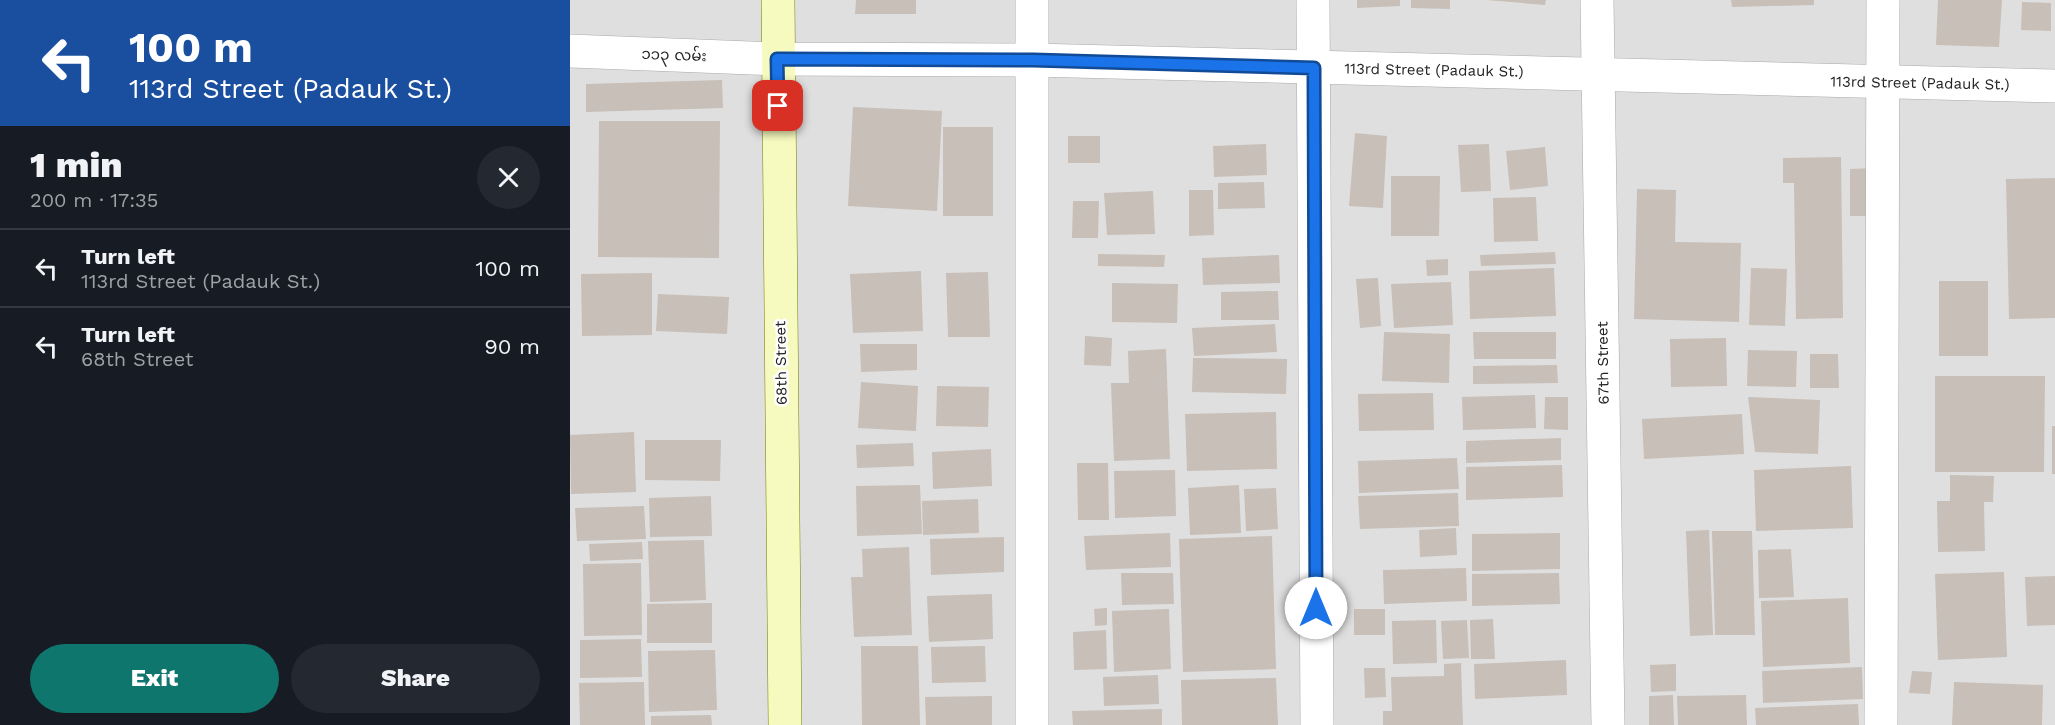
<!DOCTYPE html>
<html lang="en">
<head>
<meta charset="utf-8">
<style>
  body { margin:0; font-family:"Work Sans","Noto Sans Myanmar",sans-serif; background:#242831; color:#f1f3f6; height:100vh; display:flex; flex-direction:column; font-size:22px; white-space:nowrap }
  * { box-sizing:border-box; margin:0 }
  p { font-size:20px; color:#9ea1a6 }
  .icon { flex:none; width:33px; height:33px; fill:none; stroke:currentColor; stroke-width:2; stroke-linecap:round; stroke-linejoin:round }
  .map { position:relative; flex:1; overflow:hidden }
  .panel { display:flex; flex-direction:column; background:#171b24; width:570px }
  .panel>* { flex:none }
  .top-card { background:#1a4fa0; color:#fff; overflow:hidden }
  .pin { position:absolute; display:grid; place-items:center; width:51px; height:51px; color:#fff; margin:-26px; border-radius:12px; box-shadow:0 3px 9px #0006 }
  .me { position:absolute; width:66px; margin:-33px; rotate:0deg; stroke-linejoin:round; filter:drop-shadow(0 0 4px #0008) }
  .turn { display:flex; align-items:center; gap:21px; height:126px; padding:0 30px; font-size:27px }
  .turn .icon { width:78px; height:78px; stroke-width:2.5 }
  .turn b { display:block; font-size:42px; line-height:51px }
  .round { display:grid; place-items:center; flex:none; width:63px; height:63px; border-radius:32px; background:#242831 }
  .headline { display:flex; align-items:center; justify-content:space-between; height:102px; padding:0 30px }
  h1 { font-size:36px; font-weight:800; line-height:45px }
  .cta { display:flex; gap:12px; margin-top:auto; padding:12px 30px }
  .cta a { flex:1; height:69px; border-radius:36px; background:#0f766e; color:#fff; font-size:24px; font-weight:800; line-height:69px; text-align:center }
  .cta a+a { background:#242831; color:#f1f3f6 }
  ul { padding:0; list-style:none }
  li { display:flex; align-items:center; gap:18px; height:78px; padding:0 30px; border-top:2px solid #363941 }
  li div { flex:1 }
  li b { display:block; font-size:22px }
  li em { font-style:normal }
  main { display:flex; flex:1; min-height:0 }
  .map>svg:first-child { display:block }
  .residential { fill:#e0dfdf }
  .building { fill:#c7bfb8 }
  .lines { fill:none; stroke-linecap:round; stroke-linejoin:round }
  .minor-casing { stroke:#a9a9a9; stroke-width:34 }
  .secondary-casing { stroke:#707d05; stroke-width:34 }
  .minor { stroke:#fff; stroke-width:33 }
  .secondary { stroke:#f7fabf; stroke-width:33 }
  .route-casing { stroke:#114b97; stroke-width:15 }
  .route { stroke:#1a73e8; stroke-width:10 }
  .labels { text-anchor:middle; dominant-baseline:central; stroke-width:5; stroke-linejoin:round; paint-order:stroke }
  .street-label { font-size:15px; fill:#222; stroke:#fff }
</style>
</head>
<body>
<main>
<section class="panel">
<div class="top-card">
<div class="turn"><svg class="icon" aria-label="left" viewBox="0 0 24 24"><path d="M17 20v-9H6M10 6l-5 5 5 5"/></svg><div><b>100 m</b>113rd Street (Padauk St.)</div></div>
</div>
<div class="headline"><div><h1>1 min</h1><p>200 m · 17:35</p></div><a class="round"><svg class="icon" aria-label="close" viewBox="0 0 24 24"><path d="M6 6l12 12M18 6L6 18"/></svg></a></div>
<ul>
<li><svg class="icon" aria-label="left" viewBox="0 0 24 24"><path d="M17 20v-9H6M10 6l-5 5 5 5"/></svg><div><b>Turn left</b><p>113rd Street (Padauk St.)</p></div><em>100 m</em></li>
<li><svg class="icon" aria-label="left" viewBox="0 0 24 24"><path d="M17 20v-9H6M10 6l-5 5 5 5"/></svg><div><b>Turn left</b><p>68th Street</p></div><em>90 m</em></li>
</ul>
<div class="cta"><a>Exit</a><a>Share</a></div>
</section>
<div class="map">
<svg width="1485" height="725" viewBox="0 0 1485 725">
  <rect width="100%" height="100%" fill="#f2efe9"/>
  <rect class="residential" x="0" y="0" width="1485" height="725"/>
  <g class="building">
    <path d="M286,0H346V14H285Z"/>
    <path d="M787,0H830V6L787,8Z"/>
    <path d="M841,0H880V9L841,8Z"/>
    <path d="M917,0H976L975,5Z"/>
    <path d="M1161,0H1244V5L1162,7Z"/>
    <path d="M1368,0H1432L1429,47L1366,45Z"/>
    <path d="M1452,2L1481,3V31L1451,30Z"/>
    <path d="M152,80L153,108L16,112V84Z"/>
    <path d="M283,107L372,111L367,211L278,206Z"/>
    <path d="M29,121H150L149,258L28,257Z"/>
    <rect x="373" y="127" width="50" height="89"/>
    <path d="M785,133L817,136L813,208L779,206Z"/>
    <rect x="498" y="136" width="32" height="27"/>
    <path d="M696,144L697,175L644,177L643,146Z"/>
    <path d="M919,144L921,191L891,192L888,145Z"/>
    <path d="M975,147L978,186L940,190L936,151Z"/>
    <path d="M1271,157L1273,318L1226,319L1224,183H1213V158Z"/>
    <path d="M1306,168V216H1280V169Z"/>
    <path d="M821,176H870L869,236H821Z"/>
    <path d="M1485,178V318L1439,319L1436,179Z"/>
    <path d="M694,182L695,208L648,209V183Z"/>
    <path d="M1067,189L1106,190L1105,242L1171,243L1169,322L1064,319Z"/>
    <path d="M619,190H643L644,235L619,236Z"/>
    <path d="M583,191L585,234L537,235L534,193Z"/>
    <path d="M966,197L968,241L924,242L923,198Z"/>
    <path d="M503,201H529L528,238H502Z"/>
    <path d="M985,252L986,264L911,266L910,255Z"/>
    <path d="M528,254L595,255L594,267L528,266Z"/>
    <path d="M709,255L710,283L633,285L632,258Z"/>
    <path d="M878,259V275L857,276L856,260Z"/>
    <path d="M984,268L986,316L900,319L899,271Z"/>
    <path d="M1181,268L1217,269L1215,326L1179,325Z"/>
    <path d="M351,271L353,331L283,333L280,274Z"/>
    <path d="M418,272L420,337H378L376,273Z"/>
    <path d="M82,273V335L12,336L11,274Z"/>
    <path d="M808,278L811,326L790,328L786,279Z"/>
    <rect x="1369" y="281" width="49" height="75"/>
    <path d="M881,282L883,325L824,328L821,284Z"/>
    <path d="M542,283L608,284L607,323L542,322Z"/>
    <path d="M708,291L709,320H651V292Z"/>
    <path d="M88,294L159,297L157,334L86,331Z"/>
    <path d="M705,324L707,352L624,356L622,328Z"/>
    <path d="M814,332L880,334L879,383L812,381Z"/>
    <path d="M903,332H986V359H904Z"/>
    <path d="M515,336L542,338L541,366L514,365Z"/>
    <path d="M1156,338L1157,386L1101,387L1100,339Z"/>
    <path d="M290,344H347V370L291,372Z"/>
    <path d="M596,349L600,459L544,461L541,383H559L558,351Z"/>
    <path d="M1178,350L1227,351L1226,387L1177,386Z"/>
    <path d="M1240,354H1268L1269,388H1240Z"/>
    <path d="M623,358L717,359L716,394L622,392Z"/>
    <path d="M987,365L988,383L903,384V366Z"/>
    <path d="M1365,376H1475L1474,472H1365Z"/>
    <path d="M291,382L348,386L346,431L288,428Z"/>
    <path d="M367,386L419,387L418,427L366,426Z"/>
    <path d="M863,393L864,430L789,431L788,394Z"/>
    <path d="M965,395L966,428L893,430L892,397Z"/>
    <path d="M975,397H998V430L974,429Z"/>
    <path d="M1178,397L1250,400L1248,454L1185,452Z"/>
    <path d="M706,412L707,469L617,471L615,414Z"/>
    <path d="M1172,414L1174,454L1074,459L1072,419Z"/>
    <rect x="1482" y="426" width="3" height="48"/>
    <path d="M64,432L66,492L1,494L0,435Z"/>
    <path d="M991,438V460L896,463V441Z"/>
    <path d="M75,440H151L150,481L75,480Z"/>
    <path d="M343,443L344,466L287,468L286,445Z"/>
    <path d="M421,449L422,486L363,489L362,452Z"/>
    <path d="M887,458L889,489L789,493L788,461Z"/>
    <path d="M507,463H538L539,520H508Z"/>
    <path d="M992,465L993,497L896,500V467Z"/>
    <path d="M1281,466L1283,528L1186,531L1184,470Z"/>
    <path d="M605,470L606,516L545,518L544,471Z"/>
    <path d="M1380,475L1424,476L1423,502H1414L1415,551L1368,552L1367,501H1380Z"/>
    <path d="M350,485L352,534L287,536L286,486Z"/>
    <path d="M669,485L671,533L620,535L618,488Z"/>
    <path d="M706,488L708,529L676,531L674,489Z"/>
    <path d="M888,493L889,526L790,529L788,496Z"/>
    <path d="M141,496L142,536L80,537L79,498Z"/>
    <path d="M408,499L409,533L353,535L352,501Z"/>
    <path d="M74,506L76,539L7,541L5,508Z"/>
    <path d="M886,528L887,555L850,557L849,530Z"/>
    <path d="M1139,530L1143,635L1120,636L1116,531Z"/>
    <path d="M1142,531H1182L1185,635H1145Z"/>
    <path d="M600,533L601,567L516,570L514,536Z"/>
    <path d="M990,533V569L902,571V534Z"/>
    <path d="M702,536L706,669L613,672L609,539Z"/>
    <path d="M434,537V572L361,575L360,539Z"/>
    <path d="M134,540L136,600L80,602L78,541Z"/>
    <path d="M72,542L73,559L20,561L19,544Z"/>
    <path d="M339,547L342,635L284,637L281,577H293L292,549Z"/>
    <path d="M1221,549L1224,597L1189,598L1188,550Z"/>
    <path d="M71,563L72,635L14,636L13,564Z"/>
    <path d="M896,568L897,601L814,604L813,570Z"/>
    <path d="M1434,572L1437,657L1368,660L1365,574Z"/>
    <path d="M551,573H603L604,604L552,605Z"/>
    <path d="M989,573L990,604L902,606V574Z"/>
    <path d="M1485,576V625L1457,626L1455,577Z"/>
    <path d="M422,594L423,639L359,642L357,596Z"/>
    <path d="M1278,598L1280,663L1193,667L1191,601Z"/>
    <path d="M142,603V643H77V604Z"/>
    <path d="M537,608V625L525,626L524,609Z"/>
    <path d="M599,609L601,669L544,672L542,611Z"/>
    <rect x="784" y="609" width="31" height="26"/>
    <path d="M923,619L925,659H901L900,620Z"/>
    <path d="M866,620L867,663L823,664L822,621Z"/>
    <path d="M897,620L899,658L873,659L871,621Z"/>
    <path d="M536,630L537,669L504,670L503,632Z"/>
    <path d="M71,639L72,677L10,678V640Z"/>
    <path d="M291,646H348L350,725H292Z"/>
    <path d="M415,646L416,682L362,683L361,647Z"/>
    <path d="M145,650L147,710L79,712L78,651Z"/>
    <path d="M996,660L997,695L905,699L904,664Z"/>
    <path d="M891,663L893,725H813V711H822L821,677L874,676V664Z"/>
    <path d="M1106,664V691L1081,692L1080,665Z"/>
    <path d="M1292,667L1293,699L1193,703L1192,671Z"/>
    <path d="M794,668H815L816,697L795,698Z"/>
    <path d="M1342,671L1362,672L1360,694L1339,693Z"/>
    <path d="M588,675L589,704L534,706L533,677Z"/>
    <path d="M706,678L708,725H612L611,680Z"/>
    <path d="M74,682L75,725H10L9,683Z"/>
    <path d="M1384,682L1473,685L1472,725H1382Z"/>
    <path d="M1103,695L1104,725H1079V696Z"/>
    <path d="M1176,695L1177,725H1108L1107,696Z"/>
    <path d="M422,696V725H356L355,697Z"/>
    <path d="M1288,704L1289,725H1186L1185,708Z"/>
    <path d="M592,709V725H503L502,711Z"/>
    <path d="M141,715L142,725H81V716Z"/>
  </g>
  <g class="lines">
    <g class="minor-casing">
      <g id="minor">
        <path d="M462,0V725"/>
        <path d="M743,0L747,725"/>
        <path d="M1027,0L1038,725"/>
        <path d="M0,51L207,59L463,60L1485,86"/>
        <path d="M1311,725L1313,0"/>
      </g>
    </g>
    <g class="secondary-casing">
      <path id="secondary" d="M208,0L215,725"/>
    </g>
    <use href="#minor" class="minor"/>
    <use href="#secondary" class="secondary"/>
  </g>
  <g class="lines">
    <g class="route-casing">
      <path id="route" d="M208,106L207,59L463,60L744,68L746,608"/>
    </g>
    <use href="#route" class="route"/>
  </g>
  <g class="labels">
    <g class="street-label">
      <text transform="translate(104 55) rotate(2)">၁၁၃ လမ်း</text>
      <text transform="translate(864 70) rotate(1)">113rd Street (Padauk St.)</text>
      <text transform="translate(1350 83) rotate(1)">113rd Street (Padauk St.)</text>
      <text transform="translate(211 363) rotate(-91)">68th Street</text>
      <text transform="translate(1033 363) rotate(-91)">67th Street</text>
    </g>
  </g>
</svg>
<div class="pin" style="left:208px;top:106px;background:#d93025"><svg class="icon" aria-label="arrive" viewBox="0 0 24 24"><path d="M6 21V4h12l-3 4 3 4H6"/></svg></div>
<svg class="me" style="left:746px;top:608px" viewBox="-20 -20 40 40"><circle r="19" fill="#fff"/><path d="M0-13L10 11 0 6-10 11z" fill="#1a73e8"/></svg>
</div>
</main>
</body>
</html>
